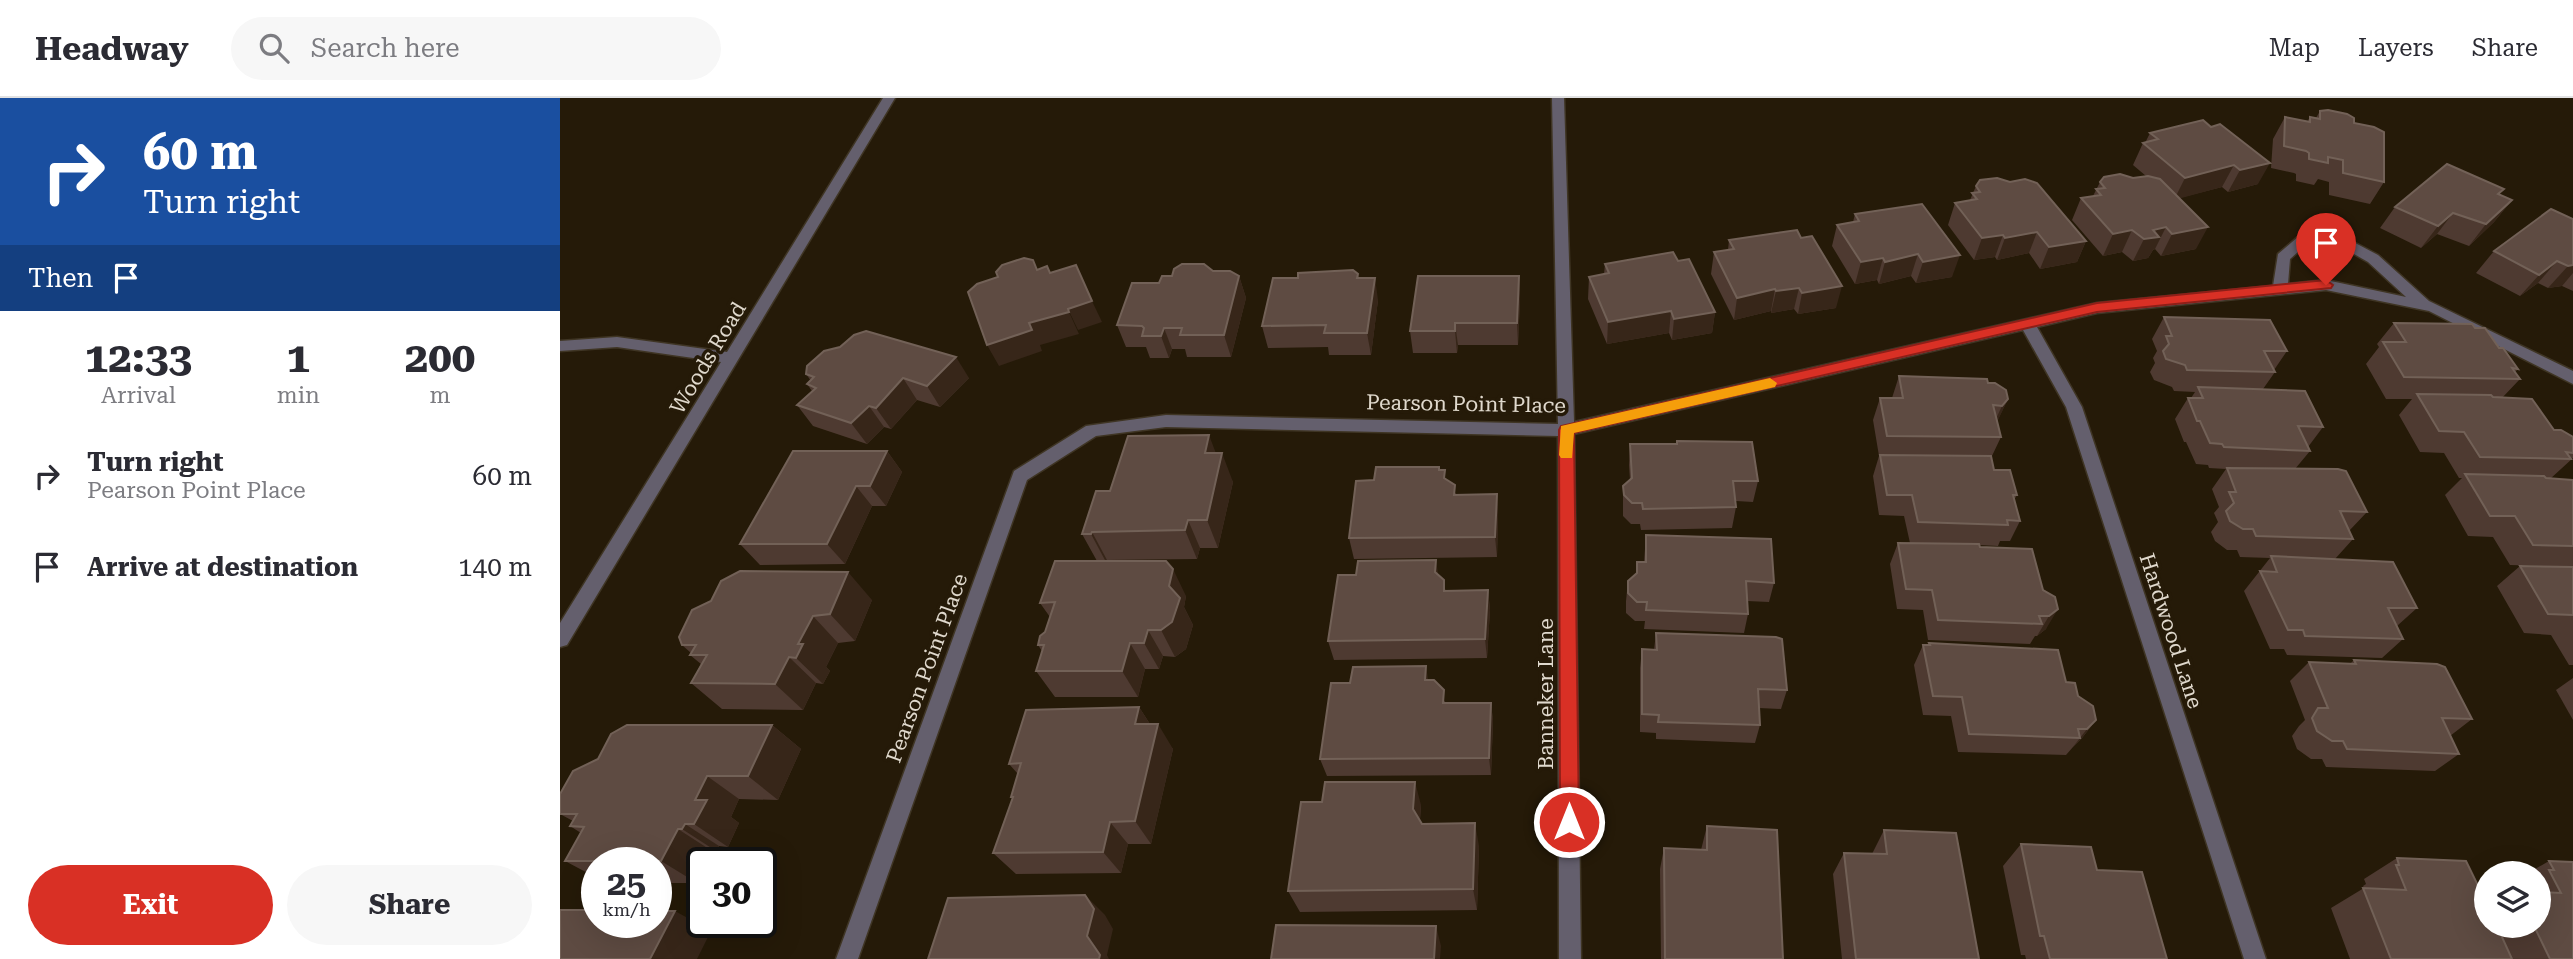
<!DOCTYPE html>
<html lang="en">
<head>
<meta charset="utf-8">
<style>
  body { margin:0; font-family:"Roboto Serif",serif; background:#f7f7f7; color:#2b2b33; height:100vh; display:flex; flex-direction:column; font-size:26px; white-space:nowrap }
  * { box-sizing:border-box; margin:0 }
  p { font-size:23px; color:#7c7c81 }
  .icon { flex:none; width:38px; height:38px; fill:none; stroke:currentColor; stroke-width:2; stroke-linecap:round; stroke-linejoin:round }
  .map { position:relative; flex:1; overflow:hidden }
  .panel { display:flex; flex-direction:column; background:#fff; width:560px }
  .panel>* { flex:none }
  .banner { background:#1a4fa0; color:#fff; overflow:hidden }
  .controls { position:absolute; left:1914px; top:763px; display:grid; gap:14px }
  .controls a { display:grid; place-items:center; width:77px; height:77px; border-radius:50%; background:#fff; box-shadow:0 7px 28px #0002; font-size:35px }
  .speed { position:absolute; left:21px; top:749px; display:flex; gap:14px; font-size:35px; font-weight:700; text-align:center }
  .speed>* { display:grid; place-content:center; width:91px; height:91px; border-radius:50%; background:#fff; box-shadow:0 7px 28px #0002; line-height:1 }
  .speed small { font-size:18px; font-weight:400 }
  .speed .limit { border:4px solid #111; border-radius:10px; background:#fff; color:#111 }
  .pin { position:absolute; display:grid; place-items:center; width:60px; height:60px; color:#fff; margin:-72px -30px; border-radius:50% 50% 50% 0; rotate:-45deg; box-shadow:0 0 7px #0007 }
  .pin .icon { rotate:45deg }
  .me { position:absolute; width:77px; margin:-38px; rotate:0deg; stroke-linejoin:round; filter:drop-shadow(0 0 5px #0008) }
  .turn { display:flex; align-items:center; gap:24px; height:147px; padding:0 28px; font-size:32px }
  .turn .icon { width:91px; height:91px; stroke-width:2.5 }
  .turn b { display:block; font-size:49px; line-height:60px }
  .then { display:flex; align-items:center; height:66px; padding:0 28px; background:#0003; gap:14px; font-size:26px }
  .eta { display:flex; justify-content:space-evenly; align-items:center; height:119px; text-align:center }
  .eta b { font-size:42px; font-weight:700; line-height:49px }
  .action { display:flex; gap:14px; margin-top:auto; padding:14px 28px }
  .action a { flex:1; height:80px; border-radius:42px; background:#d93025; color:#fff; font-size:28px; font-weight:700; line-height:80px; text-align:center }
  .action a+a { background:#f7f7f7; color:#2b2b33 }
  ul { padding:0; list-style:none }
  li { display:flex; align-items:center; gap:21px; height:91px; padding:0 28px }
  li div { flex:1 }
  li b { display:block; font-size:26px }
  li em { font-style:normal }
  header { display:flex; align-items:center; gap:42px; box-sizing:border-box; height:98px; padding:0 35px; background:#fff; border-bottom:2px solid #e1e1e2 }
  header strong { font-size:33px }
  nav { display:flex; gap:38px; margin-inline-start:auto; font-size:24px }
  .search { width:490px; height:63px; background:#f7f7f7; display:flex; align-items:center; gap:18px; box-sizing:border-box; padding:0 24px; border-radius:38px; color:#7c7c81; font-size:26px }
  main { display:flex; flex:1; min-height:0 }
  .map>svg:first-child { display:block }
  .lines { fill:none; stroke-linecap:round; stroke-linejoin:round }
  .minor-casing { stroke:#3f3524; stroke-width:3 }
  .minor { fill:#645f6d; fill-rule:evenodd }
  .wall { fill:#4e3a31 }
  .shaded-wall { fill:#372619 }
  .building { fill:#5e4b42; stroke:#726157; stroke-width:2 }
  .route { fill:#d93025; stroke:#8d1f18; stroke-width:2 }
  .slow { fill:#f59e0b }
  .labels { text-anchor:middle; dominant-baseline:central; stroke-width:7; stroke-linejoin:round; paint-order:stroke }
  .street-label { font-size:21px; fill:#e0d9cd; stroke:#251a08 }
</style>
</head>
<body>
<header>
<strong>Headway</strong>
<div class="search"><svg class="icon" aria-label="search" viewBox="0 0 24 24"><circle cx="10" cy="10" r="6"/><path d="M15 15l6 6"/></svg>Search here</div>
<nav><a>Map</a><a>Layers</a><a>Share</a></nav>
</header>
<main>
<section class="panel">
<div class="banner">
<div class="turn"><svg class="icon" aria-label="right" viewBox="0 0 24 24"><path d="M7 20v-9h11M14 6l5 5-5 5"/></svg><div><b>60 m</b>Turn right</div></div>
<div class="then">Then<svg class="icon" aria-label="arrive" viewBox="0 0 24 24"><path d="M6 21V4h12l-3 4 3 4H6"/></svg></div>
</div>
<div class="eta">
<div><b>12:33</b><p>Arrival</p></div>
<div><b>1</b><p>min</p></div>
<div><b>200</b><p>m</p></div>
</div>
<ul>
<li><svg class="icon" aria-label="right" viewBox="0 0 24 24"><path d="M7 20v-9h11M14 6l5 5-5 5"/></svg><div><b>Turn right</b><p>Pearson Point Place</p></div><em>60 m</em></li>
<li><svg class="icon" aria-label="arrive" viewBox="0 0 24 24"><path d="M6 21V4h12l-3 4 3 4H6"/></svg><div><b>Arrive at destination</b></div><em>140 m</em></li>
</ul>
<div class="action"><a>Exit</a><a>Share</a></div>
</section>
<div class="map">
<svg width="2013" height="861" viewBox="0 0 2013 861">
  <rect width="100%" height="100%" fill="#251a08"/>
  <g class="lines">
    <g class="minor-casing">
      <g id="minor">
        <path d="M323,0H335L7,547L0,549V525L161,264L57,249L0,253V243L57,239L167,254Z"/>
        <path d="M992,0H1004L1014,324L1537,205L1713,188L1718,156L1739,138L1765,135L1782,138L1818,157L1869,203L2013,273V286L1869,213L1766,192L1537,215L1477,229L1522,309L1706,861H1684L1506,309L1463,232L1014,336L1021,861H999L998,338L606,329L536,338L467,382L298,861H276L454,373L526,328L606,317L998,326ZM1773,144L1808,164L1846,199L1766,182L1728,186L1730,161L1748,145Z"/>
      </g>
    </g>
    <use href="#minor" class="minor"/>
  </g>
  <g class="wall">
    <path d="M1760,13L1794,25L1824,84L1810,106L1769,97V84L1758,81L1754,87L1736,83V76L1734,75L1711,70L1713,41L1725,19L1747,24L1750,19L1756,20Z"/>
    <path d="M1643,22L1698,86L1668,94L1662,89L1619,100L1636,151L1601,158L1595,151L1593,152L1588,160L1573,163L1562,154L1543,158L1512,122L1521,100L1533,98L1540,84L1586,78L1573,67L1583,45H1585L1590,35Z"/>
    <path d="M1416,88L1526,143L1517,164L1480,171L1469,155L1437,162L1435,159L1414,162L1388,127L1395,105L1410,102Z"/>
    <path d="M1939,97L1952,102L1934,124L1909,148L1877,136L1861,150L1820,130L1835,109Z"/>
    <path d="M1295,116L1392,179L1356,185L1351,178L1319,186L1317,182L1295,186L1272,148L1277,127L1293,124Z"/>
    <path d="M2013,121V193L2002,188L1988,190L1978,185L1960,198L1916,175L1934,153Z"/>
    <path d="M1169,142L1276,210L1238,216L1234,211L1211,215V213L1174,222L1151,176L1154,154L1168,152Z"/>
    <path d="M1118,163L1155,214L1152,235L1112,242L1109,235L1047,246L1028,201L1029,179L1044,176L1045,166Z"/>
    <path d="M653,173L679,178L686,200L671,259H627L625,251H612L609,260H590L586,249H566L557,227L599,185L612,178Z"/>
    <path d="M798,176L799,180L818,202L811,257H769L768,249L708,250L702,228L738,180Z"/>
    <path d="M959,178L960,200L958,247H898L897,255H853L850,233Z"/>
    <path d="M1604,219L1727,253L1714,272L1715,274L1703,291L1763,329L1748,349L1750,353L1735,371L1807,414L1789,433L1793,441L1775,461L1857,510L1837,528L1843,541L1822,560L1727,557L1724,551H1710L1684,493L1710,460L1680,459L1677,452H1667L1655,443L1651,434L1658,424L1654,415L1659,409L1652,391L1666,371L1649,370L1648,367L1636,366L1626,344H1624L1615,321L1628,300H1631L1635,294L1614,293L1612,289L1594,282L1590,274L1595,265L1593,260L1597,253L1592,241Z"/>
    <path d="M1834,225L1915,230L1939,250L1958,271L1955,274L1960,281L1942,300L1994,332L2013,339V360L1990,381L2013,382V567H2009L1991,537L1964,535L1937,488L1960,468L2009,469L1950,467L1933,439L1908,438L1885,397L1902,380H1899L1884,355L1860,354L1839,317L1852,301H1826L1806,266L1819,249L1817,246Z"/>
    <path d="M246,276L409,280L380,309L357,302L331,331L324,329L307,346L253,328L237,307L252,293L247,286L251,283Z"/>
    <path d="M1339,278L1428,285L1448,301L1437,323L1441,339L1431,360L1434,372L1457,397L1454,402L1460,423L1450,443H1440L1438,448L1419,447L1420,449L1495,499L1486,531L1477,538H1475L1470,546L1368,542L1363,512L1337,511L1330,466L1338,445H1350L1344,418L1319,417L1313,378L1319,358L1313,322L1320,300H1332Z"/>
    <path d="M1070,346L1198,383L1193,404L1176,403V409L1172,430L1081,432L1080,426H1071L1063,418V388L1070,382L1069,367Z"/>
    <path d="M327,353L342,374L326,408H312L285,466L200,467L180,446Z"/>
    <path d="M656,355L673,384L658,450H640L637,461L547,462V463L626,498L624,509L633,527L626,551L615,559L603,558L599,571H585L578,599H495L476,573L482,553L478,547L485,534L490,519L480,505L537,463L522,436L550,393Z"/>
    <path d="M880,372L896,396H937L938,417L937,459L794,461L789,440L814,382Z"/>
    <path d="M1086,437L1214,485L1209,504L1187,503L1188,516L1184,535L1084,531L1085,523H1075L1066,515V503L1068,483L1076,476L1077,464H1084Z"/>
    <path d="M879,478L886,493L928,492L930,512L927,560L774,562L768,543Z"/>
    <path d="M312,502L295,543L278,545L266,569L270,573L263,586L256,585L243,612L162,611L131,585L141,566L130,557L131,555L122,547Z"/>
    <path d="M1096,535L1227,592L1221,611L1199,610L1200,627L1195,645L1096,641V635L1080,634V570L1082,551L1094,552Z"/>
    <path d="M1369,545L1506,584L1536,622L1522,640L1513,649L1506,657L1398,654L1391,618L1363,617L1354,567L1363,547H1368Z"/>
    <path d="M1794,562L1912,621L1890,638L1899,656L1875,673L1766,669L1762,661H1751L1737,651L1732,638L1739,628L1745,622L1730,583L1749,564L1790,566Z"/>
    <path d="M2013,580V622L1996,592Z"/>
    <path d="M868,582L886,605H931L933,623L931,677L767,678L760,661L790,585Z"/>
    <path d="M579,609L590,626L613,651L591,746H568L561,775L456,776L433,755L453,701L451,699L458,676L449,666Z"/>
    <path d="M212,627L241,651L218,702L179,701L171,719L179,725L168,749L159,748L156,753H152L142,765V775L137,785H96V765H37V780L5,763L21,735L10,728L13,723L0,716Z"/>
    <path d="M861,707L860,722L862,726L919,748L917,812L740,814L728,793Z"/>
    <path d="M1147,728L1223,861H1101L1100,771L1104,750L1141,752Z"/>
    <path d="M1324,732L1419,861H1282L1273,776L1284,755L1312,756Z"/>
    <path d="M1461,746L1607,861H1466L1465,857H1461L1443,768Z"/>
    <path d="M1837,760L1927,828H1979V775H1968L1989,763L2013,764V861H1790L1771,810L1804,790L1803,788L1806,786L1804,781Z"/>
  </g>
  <g class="shaded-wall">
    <path d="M1710,65L1698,86L1668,94L1680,72Z"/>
    <path d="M1674,67L1662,89L1614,102L1625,80Z"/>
    <path d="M1952,102L1934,124L1909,148L1926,126Z"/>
    <path d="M1893,115L1877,136L1861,150L1878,128Z"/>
    <path d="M1606,129L1595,151L1593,152L1588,160L1573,163L1584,141L1593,132Z"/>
    <path d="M1648,129L1636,151L1601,158L1612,136Z"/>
    <path d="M1572,132L1562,154L1543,158L1553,136Z"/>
    <path d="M1477,134L1469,155L1437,162L1445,140Z"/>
    <path d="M1443,137L1435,159L1414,162L1422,140Z"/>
    <path d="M1526,143L1517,164L1480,171L1489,149Z"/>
    <path d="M1358,156L1351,178L1319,186L1325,164Z"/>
    <path d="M1400,157L1392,179L1356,185L1363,164Z"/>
    <path d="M1323,160L1317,182L1295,186L1301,164Z"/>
    <path d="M1997,163L1978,185L1960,198L1979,177Z"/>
    <path d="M2013,167V175L2002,188L1988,190L2008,168Z"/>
    <path d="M679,178L686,200L671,259L664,237Z"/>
    <path d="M959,178L960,200L958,247L957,225Z"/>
    <path d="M815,180L818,202L811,257L807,235Z"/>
    <path d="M1282,188L1276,210L1238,216L1242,195Z"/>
    <path d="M1239,190L1234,211L1211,215L1216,193Z"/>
    <path d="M1215,191L1211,213L1174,222L1177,200Z"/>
    <path d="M532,203L542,224L518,232L508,211Z"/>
    <path d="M1111,213L1109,235L1047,246L1048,224Z"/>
    <path d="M509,214L519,236L480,247L482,253L439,268L427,247L469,225Z"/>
    <path d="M1155,214L1152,235L1112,242L1114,221Z"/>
    <path d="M895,225L898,247L897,255L895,233Z"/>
    <path d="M604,230L612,251L609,260L601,238Z"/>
    <path d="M396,259L409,280L380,309L367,288Z"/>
    <path d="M343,280L357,302L331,331L316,310Z"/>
    <path d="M1448,301L1438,322L1432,329L1442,308Z"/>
    <path d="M309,308L324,329L307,346L291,325Z"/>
    <path d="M649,337L660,366L662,355L673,384L658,450L647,422L645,355Z"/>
    <path d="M327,353L342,374L326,408L310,388Z"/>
    <path d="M296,388L312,408L285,466L267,446Z"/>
    <path d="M937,396L938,417L937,459L935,439Z"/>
    <path d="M628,422L640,450L637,461L625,432Z"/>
    <path d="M532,434L547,462L546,464L531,436Z"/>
    <path d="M876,462L879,482L875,474Z"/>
    <path d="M613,471L626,498L624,509L633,527L626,551L615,559L601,532L609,488Z"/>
    <path d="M288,474L312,502L295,543L270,516Z"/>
    <path d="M928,492L930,512L927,560L925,541Z"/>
    <path d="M1498,511L1486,531L1477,538L1489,518Z"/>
    <path d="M253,518L278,545L266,569L270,573L263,586L236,560L238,546Z"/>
    <path d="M588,532L603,558L599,571L584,545Z"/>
    <path d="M570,545L585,571L578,599L562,573Z"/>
    <path d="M229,559L256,585L243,612L215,586Z"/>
    <path d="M866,568L869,587L865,582Z"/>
    <path d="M931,605L933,623L931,677L929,660Z"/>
    <path d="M579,609L595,634L575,626Z"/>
    <path d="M1536,622L1522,640L1513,649L1527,631Z"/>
    <path d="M598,626L613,651L591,746L575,723Z"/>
    <path d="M212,627L241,651L218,702L188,678Z"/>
    <path d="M147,678L179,701L171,719L179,725L168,749L134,726L135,702Z"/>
    <path d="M855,684L861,707L859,734L853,711Z"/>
    <path d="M550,724L568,746L561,775L543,754Z"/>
    <path d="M915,725L919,748L917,812L913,791Z"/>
    <path d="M125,726L159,748L156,753L122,731Z"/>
    <path d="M118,731L152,753L146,765H142V775L137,785L101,763Z"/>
    <path d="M525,797L545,817L553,831L547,857L549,861H539L527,838Z"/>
    <path d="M115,813L151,833L137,861H90Z"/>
    <path d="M876,828L881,848L880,861H874Z"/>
  </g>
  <g class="building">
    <path d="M1768,12L1787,16L1794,20V25L1814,29L1824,34V84L1783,75V62L1768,59V65L1749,61V55L1746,53L1724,48L1725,19L1750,24V19L1760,21V13Z"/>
    <path d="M1643,22L1651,29L1660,26L1710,65L1680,72L1674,67L1625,80L1583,45L1598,41L1590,35Z"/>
    <path d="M1887,66L1944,91L1938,96L1952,102L1926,126L1893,115L1878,128L1835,109Z"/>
    <path d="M1560,76L1573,80L1588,78L1600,81L1648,129L1612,136L1606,129L1593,132L1599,139L1584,141L1572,132L1553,136L1521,100L1541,97L1536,91L1545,90L1540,84L1544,79Z"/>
    <path d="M1437,80L1450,84L1465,81L1477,85L1526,143L1489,149L1477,134L1445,140L1443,137L1422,140L1395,105L1417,101L1412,95L1420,94L1416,88L1420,82Z"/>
    <path d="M1362,106L1400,157L1363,164L1358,156L1325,164L1323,160L1301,164L1277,127L1299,123L1295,116Z"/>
    <path d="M1991,111L2013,121V167L2008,168L1997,163L1979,177L1934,153Z"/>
    <path d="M1237,132L1241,140L1252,138L1282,188L1242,195L1239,190L1216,193L1215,191L1177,200L1154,154L1174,151L1169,142Z"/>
    <path d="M1113,154L1118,163L1129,161L1155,214L1114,221L1111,213L1048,224L1029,179L1049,175L1045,166Z"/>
    <path d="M464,160L473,162L477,172L487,168L490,175L516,167L532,203L508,211L509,214L469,225L472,232L427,247L408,194L417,186L438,179L436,174L442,167Z"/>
    <path d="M622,166H644L653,173H670L679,178L664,237H620L622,230H604L601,238H582L584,230L582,228L557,227L572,185H599L602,178H612L614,171Z"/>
    <path d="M793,172L798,176L797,180H815L807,235H764L766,227L702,228L713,180H738V175Z"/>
    <path d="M858,178H959L957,225H895V233H850Z"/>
    <path d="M1604,219L1710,222L1727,253H1704L1715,274L1627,272L1625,267L1606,261L1603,253L1609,246L1606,238H1612Z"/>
    <path d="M1834,225L1912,226L1915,230H1925L1939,250H1943L1958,271L1952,270L1960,281L1844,279L1823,244H1846Z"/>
    <path d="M306,233L396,259L367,288L343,280L316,310L309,308L291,325L237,307L256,290L247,286L254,279L246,276L247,268L264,253L280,249L294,237Z"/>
    <path d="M1339,278L1427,281L1428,285H1435L1446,292L1448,301L1442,308L1433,307L1441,339L1327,338L1320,300H1343Z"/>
    <path d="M1638,289L1745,293L1763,329L1738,328L1750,353L1664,349L1662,346L1650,345L1640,323H1637L1628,300H1643Z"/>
    <path d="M1857,296L1931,297L1933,299L1972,301L1994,332H2001L2013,339V355L2006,354L2011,361L1920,359L1904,334L1879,333Z"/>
    <path d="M649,337L645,355H662L647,422H628L625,432L532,434L531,436H522L536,393H550L568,338Z"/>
    <path d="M1117,343L1192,344L1198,383H1173L1176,409L1083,411L1082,405H1072L1064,397L1063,388L1072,380L1070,346H1117Z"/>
    <path d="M233,353H327L310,388H296L267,446H180Z"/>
    <path d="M1320,357L1431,358L1434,372H1450L1457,397H1453L1460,423L1447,422L1448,427L1358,424L1352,397H1327Z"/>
    <path d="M816,369H879V372H885L884,380L895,387L894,397L937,396L935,439L789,440L796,383L814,382Z"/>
    <path d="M1667,370L1778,371L1786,373L1807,414L1780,413L1793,441L1696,438L1693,431H1683L1670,423L1666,413L1674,405L1669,394H1676Z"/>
    <path d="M1905,376L1984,378L1986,380L2013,382V448L1973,447L1955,418H1930Z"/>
    <path d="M1086,437L1211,441L1214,485L1186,483L1188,516L1086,512L1087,504H1077L1068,495V483L1077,475V464H1086Z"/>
    <path d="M1338,445L1419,446L1420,449L1472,451L1483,492L1495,499L1498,511L1489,518H1479L1482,526L1378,522L1372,492L1346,491Z"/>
    <path d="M1711,458L1833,464L1857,510H1828L1843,541L1745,538L1743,532H1728L1700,473L1717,474Z"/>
    <path d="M876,462L875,474L884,482V493L928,492L925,541L768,543L778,477H796L798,463Z"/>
    <path d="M495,463H606L613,471L609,488L620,500L612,524L601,532H588L584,545H570L562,573H476L484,547H478L480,538L485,534L495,504L480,505Z"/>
    <path d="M1960,468L2013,469V517L1988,516Z"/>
    <path d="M180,473L288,474L270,516L253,518L238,546H243L236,560L229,559L215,586L131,585L147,557H130L136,547H122L119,539L132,512L151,503L161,483Z"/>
    <path d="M1096,535L1216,539L1222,541L1227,592L1198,591L1200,627L1098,624L1099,617L1082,616V551L1097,552Z"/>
    <path d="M1369,545L1498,552L1506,584L1515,585L1518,598L1533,608L1536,622L1527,631H1518L1520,640L1409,636L1402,599L1373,598L1363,547H1370Z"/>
    <path d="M1794,562L1877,566L1885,569L1912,621L1882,620L1899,656L1787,651L1783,643H1772L1757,633L1752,620L1758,610H1768L1749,564L1796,566Z"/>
    <path d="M866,568L865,582H874L884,592L883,605H931L929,660L760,661L771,585H790L793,569Z"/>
    <path d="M579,609L575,626H598L575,723L550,724L543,754L433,755L453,699H451L461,665L449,666L466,612Z"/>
    <path d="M67,627H212L188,678H147L135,702H147L134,726H125L122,731H118L101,763H5L24,729L10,728L17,716H0V696L13,673L38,661L51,636Z"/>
    <path d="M765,684H855L853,711L862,726L915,725L913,791L728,793L741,704H762Z"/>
    <path d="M1147,728L1217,732L1223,861H1105L1104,750L1147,752Z"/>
    <path d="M1324,732L1396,735L1419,861H1296L1284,755L1327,756Z"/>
    <path d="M1461,746L1531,749L1537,772L1582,774L1607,861H1490L1484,838H1480Z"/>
    <path d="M1837,760L1906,763L1927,806V828H1937L1952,861H1831L1803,790L1846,792L1836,767H1839Z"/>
    <path d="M1989,763L2013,764V861H1990L1974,828H1979V794L2001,795L1989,772H1994Z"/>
    <path d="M525,797L534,811L527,838L540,857L539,861H368L388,800Z"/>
    <path d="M0,812H37V824H96V813H115L90,861H0Z"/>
    <path d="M716,827L876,828L874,861H711Z"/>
  </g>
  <path class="route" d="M1766,182L1773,187L1771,190L1537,214L1014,335L1019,724L1016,731L1009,733L1003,731L1000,724L999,332L1001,328L1537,205Z"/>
  <path class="slow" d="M1210,280L1217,285L1215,289L1014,335L1012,360H1001L999,357L1001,328Z"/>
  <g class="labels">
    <g class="street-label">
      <text transform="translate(148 260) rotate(-59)">Woods Road</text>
      <text transform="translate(906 306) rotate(1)">Pearson Point Place</text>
      <text transform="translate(1611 533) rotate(72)">Hardwood Lane</text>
      <text transform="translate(367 570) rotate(-70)">Pearson Point Place</text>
      <text transform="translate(986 596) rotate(-90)">Banneker Lane</text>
    </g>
  </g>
</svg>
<div class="controls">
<a><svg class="icon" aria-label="layers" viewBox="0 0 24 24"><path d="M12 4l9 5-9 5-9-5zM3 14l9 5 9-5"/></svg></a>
</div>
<div class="speed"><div>25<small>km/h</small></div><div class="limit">30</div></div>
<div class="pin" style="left:1766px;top:187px;background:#d93025"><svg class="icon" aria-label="arrive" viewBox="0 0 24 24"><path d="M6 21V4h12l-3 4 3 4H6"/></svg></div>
<svg class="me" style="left:1009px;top:724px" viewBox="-20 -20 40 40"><circle r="17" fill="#d93025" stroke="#fff" stroke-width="3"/><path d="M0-11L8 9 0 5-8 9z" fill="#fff"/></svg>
</div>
</main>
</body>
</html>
